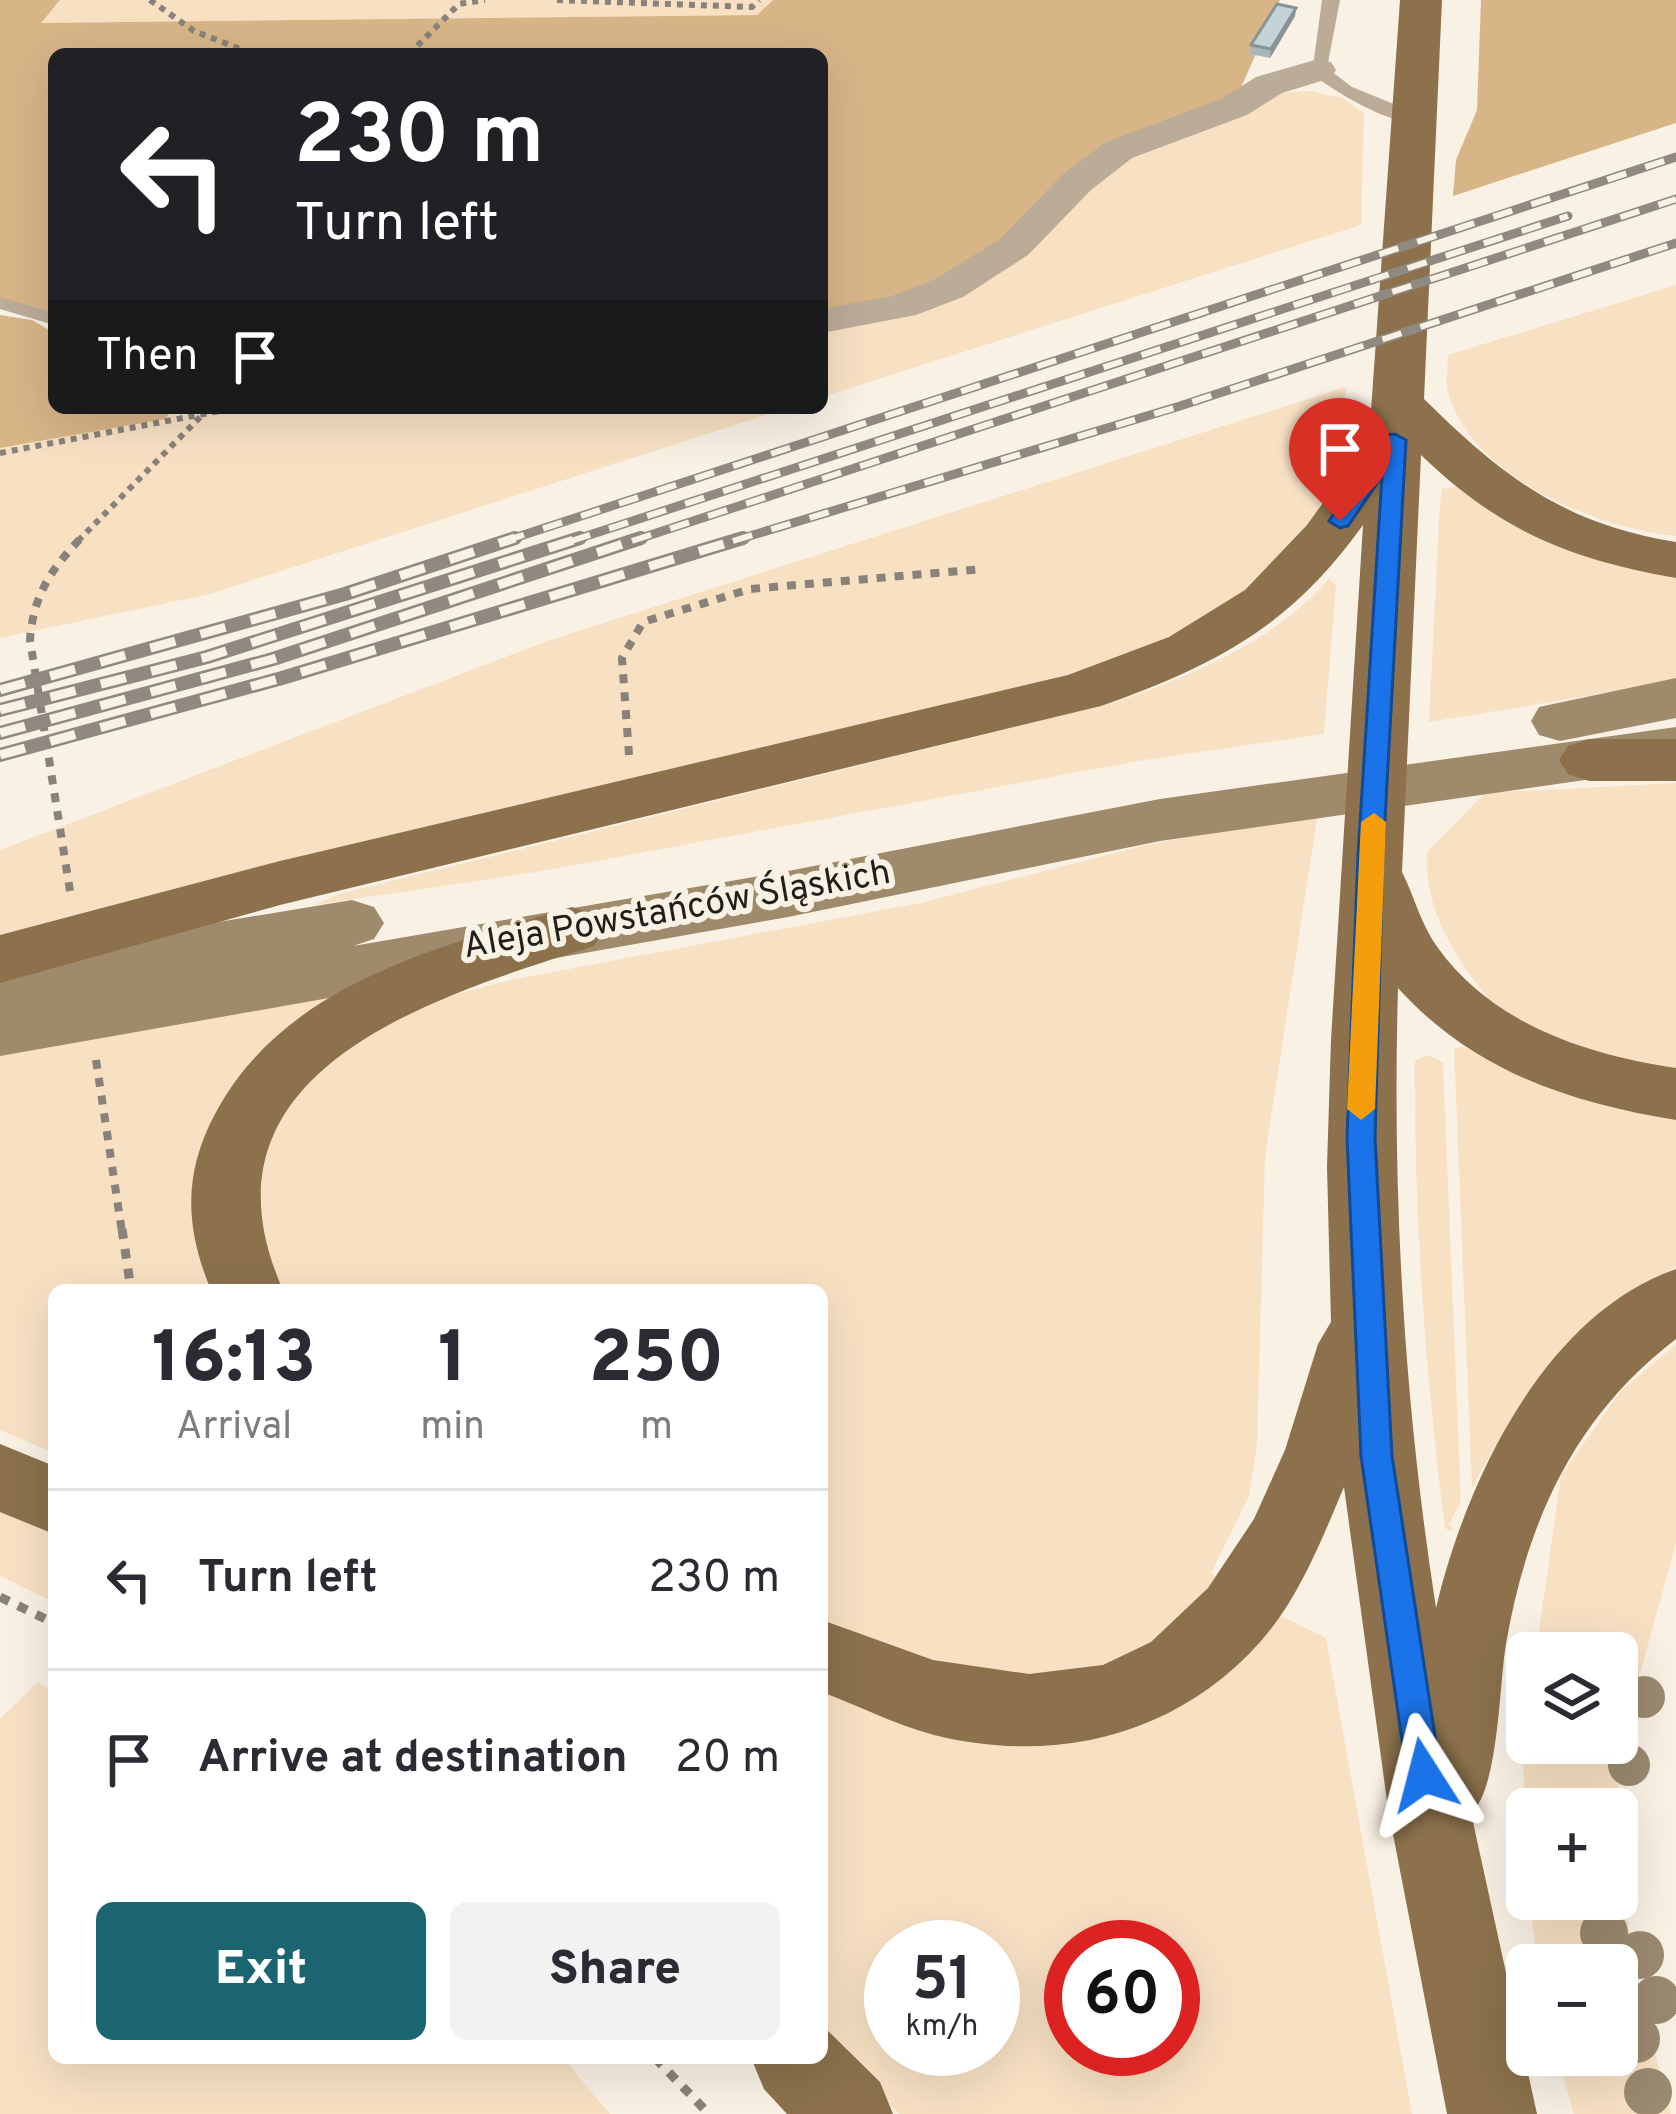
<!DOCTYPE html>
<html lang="en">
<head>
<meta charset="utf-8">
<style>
  body { margin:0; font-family:Overpass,sans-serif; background:#f2f2f3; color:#2b2b33; height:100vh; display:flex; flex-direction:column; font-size:45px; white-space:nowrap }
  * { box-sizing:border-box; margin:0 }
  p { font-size:39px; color:#7c7c81 }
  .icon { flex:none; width:66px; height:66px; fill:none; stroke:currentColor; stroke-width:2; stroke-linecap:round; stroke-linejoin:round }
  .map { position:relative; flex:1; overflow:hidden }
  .sheet { position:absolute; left:48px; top:1284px; width:780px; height:780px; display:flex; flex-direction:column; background:#fff; border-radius:18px; box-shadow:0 12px 48px #0002 }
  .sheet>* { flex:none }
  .top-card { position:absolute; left:48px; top:48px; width:780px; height:366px; border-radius:18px; box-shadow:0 12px 48px #0002; background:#202124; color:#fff; overflow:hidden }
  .tools { position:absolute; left:1506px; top:1632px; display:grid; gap:24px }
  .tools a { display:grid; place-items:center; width:132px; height:132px; border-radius:18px; background:#fff; box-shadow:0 12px 48px #0002; font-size:60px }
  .speed { position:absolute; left:864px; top:1920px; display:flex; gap:24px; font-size:60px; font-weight:700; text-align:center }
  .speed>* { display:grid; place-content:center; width:156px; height:156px; border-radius:50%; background:#fff; box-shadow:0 12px 48px #0002; line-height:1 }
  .speed small { font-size:30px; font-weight:400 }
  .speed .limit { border:18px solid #d22; background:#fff; color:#111 }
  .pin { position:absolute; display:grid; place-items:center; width:102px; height:102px; color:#fff; margin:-123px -51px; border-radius:50% 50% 50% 0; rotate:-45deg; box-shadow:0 0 12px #0007 }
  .pin .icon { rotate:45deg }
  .me { position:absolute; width:132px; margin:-66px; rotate:351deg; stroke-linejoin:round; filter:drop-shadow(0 0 9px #0008) }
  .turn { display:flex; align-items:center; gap:42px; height:252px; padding:0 48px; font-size:54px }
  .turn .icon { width:156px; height:156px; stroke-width:2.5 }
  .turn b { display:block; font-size:84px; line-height:102px }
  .then { display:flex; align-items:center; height:114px; padding:0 48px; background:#0003; gap:24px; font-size:45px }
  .eta { display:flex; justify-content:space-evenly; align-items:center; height:204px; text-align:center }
  .eta b { font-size:72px; font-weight:800; line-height:84px }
  .button { display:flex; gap:24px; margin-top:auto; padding:24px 48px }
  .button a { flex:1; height:138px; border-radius:18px; background:#1a6570; color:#fff; font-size:48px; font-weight:800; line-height:138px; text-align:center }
  .button a+a { background:#f2f2f3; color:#2b2b33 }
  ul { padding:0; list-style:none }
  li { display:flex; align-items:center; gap:36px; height:180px; padding:0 48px; border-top:3px solid #e1e1e2 }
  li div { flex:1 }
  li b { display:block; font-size:45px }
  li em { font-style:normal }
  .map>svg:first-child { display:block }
  .green { fill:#f8e1c3; fill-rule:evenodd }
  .forest { fill:#d8b587 }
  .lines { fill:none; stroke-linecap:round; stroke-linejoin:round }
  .path-far2 { stroke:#88827a; stroke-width:6; stroke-dasharray:6 6; stroke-linecap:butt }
  .path-far1 { stroke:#88827a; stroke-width:8; stroke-dasharray:9 9; stroke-linecap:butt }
  .path { stroke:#88827a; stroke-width:9; stroke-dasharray:10 10; stroke-linecap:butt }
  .service { fill:#bbac98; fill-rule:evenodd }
  .minor { fill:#bbac98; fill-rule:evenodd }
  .secondary { fill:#a08a6c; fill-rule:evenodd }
  .primary { fill:#8c714c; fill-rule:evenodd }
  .rail-far1-casing { stroke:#8f8981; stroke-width:9 }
  .rail-casing { stroke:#8f8981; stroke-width:14 }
  .rail-far1 { stroke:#faf1e5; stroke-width:6; stroke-dasharray:20; stroke-linecap:butt }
  .rail { stroke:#faf1e5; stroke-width:9; stroke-dasharray:26; stroke-linecap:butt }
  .tree { fill:#9b8a70 }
  .wall { fill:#a8b5b8 }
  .shaded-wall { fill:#889496 }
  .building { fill:#c3d3d6; stroke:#889496; stroke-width:3 }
  .route { fill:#1a73e8; stroke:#114b97; stroke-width:3 }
  .slow { fill:#f59e0b }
  .labels { text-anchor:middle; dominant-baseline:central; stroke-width:12; stroke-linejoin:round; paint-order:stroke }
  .street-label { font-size:36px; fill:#211e1a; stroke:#faf1e5 }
</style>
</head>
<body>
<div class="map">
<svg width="1676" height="2114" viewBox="0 0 1676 2114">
  <rect width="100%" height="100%" fill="#faf1e5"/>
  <g class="green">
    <path d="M60,0H773L757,15L39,23Z"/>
    <path d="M1310,91L1342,98L1364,113L1361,225L822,397V328L1113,162L1280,93Z"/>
    <path d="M1676,285V536C1598,529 1471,477 1448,392C1445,382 1448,366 1448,355Z"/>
    <path d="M1346,387C1338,453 1326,520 1279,570L1134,661L109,914L0,935V850L550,640Z"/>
    <path d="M174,408H788L210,594L0,638V448L164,419Z"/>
    <path d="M1460,486C1522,543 1596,555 1676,572V681L1429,722L1440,503L1442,489Z"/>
    <path d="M1329,579L1336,585L1324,734L1138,761L537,872L314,905L339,894L1112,703C1190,677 1274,642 1329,579Z"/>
    <path d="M1676,783V1075C1639,1067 1583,1062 1549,1046C1490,1019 1417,918 1428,851L1485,793Z"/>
    <path d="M1318,812L1265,1157L1257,1446L1249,1496L1211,1573L1227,1584L1175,1635L1095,1670L991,1683L822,1629V1290H282L251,1216L267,1128L332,1049L430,1001L510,980L920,903L1142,846Z"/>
    <path d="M343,992L302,1022L217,1290H54V1453L0,1430V1047Z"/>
    <path d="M1463,1046C1535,1087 1595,1100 1676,1115V1267C1594,1313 1514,1405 1472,1488L1454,1049Z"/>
    <path d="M1429,1055L1443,1063L1461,1502L1449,1524L1454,1529L1450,1531L1445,1528C1425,1371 1414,1217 1415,1060Z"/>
    <path d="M1676,1344V1543L1622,1739L1617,1809H1527V1858L1523,1763L1527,1722V1743H1617V1653H1536L1561,1475L1621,1391Z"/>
    <path d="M0,1493L54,1519V1602L0,1576Z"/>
    <path d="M1281,1616L1326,1638L1412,2114H899L822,2035V1681L887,1715L1265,1635ZM891,1947H993V2049H891ZM1071,1947H1173V2049H1071Z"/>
    <path d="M38,1682L54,1693V2058H563L610,2114H0V1719Z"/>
    <path d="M1617,1818L1632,1965L1671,2114H1574L1557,2055H1617V1965H1538L1529,1899H1617Z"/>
  </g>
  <g class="forest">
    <path d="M0,0H60L41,23L757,15L773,0H1280L1238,94L1166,123L1023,226L914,292L822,312V54H54V314L0,300Z"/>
    <path d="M1481,0H1676V123L1453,196L1456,160L1477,110Z"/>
    <path d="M0,315L32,320L54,333V408H174L165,419L0,448Z"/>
  </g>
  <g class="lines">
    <g class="path-far2">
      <path d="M150,0L194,31L253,54"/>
      <path d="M557,0L752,7L759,0"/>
      <path d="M409,54L459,4L485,0"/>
      <path d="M0,453L235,408"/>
      <path d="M78,541L209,408"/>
    </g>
    <g class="path-far1">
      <path d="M629,755L622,658L643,622L750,589L983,569"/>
      <path d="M70,891L30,640C33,596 51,569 81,538"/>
      <path d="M96,1060L122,1232"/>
    </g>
    <g class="path">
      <path d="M122,1229L131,1290"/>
      <path d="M0,1597L54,1623"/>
      <path d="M655,2058L709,2114"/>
    </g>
    <g class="service">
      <path d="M1322,0H1340L1327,68L1352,87L1421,115V123C1389,125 1337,93 1312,74Z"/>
      <path d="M0,297L54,313V325L0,309Z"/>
    </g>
    <path class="minor" d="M1318,59L1331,62L1336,70L1331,78L1282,93L1247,115L1132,158L1091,190L1028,255L963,297L916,315L822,333V309L892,296L935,279L1000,239L1063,174L1106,142L1221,99L1256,77Z"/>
    <g class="secondary">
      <path d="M1676,678V718L1560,741L1539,735L1531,721L1539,707Z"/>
      <path d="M1676,727V767L1160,841L788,917L0,1056V1006L199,972L0,1006V958L352,900L374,907L384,923L374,939L353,946L788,871L1160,799Z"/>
    </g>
    <g class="primary">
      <path d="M1400,0H1442L1424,399C1503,477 1564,524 1676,542V578C1569,559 1500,531 1421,455L1402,872C1415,898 1421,925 1438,948C1494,1025 1586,1054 1676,1068V1120C1569,1103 1472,1070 1398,988C1392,1196 1404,1402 1436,1608C1466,1481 1544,1315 1676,1269V1339C1575,1416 1527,1521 1506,1644C1499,1684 1499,1789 1471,1813L1537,2114H1447L1388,1808L1344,1487C1322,1539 1299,1598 1261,1641C1177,1736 1055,1765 934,1735C896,1725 859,1706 822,1692V1620L933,1660L1029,1674L1103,1665L1151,1642L1208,1588L1254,1519L1285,1450L1318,1344L1331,1322L1327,1166L1331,1040L1363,525C1291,626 1216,665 1101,706L280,905L0,983V935L280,861L1068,675L1169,637L1245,590L1307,525L1369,439Z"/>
      <path d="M1589,739H1676V781H1589L1568,774L1559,760L1568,746Z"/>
      <path d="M572,907L594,914L604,930L594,946C434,997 185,1070 283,1290H211C185,1228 183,1174 215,1114C285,982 440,947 572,907Z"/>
      <path d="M0,1444L54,1466V1534L0,1512Z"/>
      <path d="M822,2025L880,2082L893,2114H787L764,2089L751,2058H822Z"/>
    </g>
    <g class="rail-far1-casing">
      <g id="rail-far1">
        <path d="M505,541L1676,157"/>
        <path d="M571,541L1568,216"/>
        <path d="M632,541L1676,199"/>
        <path d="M733,541L1180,406L1676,243"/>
      </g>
    </g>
    <g class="rail-casing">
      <g id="rail">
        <path d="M0,690L345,594L515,538"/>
        <path d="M0,710L207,657L580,538"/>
        <path d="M0,733L273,659L641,538"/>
        <path d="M0,755L282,678L743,538"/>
      </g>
    </g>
    <use href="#rail-far1" class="rail-far1"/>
    <use href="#rail" class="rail"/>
  </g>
  <g class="tree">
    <circle cx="1644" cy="1697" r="21"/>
    <circle cx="1629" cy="1765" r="21"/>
    <circle cx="1604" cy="1933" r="24"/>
    <circle cx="1640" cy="1955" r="24"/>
    <circle cx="1656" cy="2000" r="24"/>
    <circle cx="1636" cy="2039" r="24"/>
    <circle cx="1648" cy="2092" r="24"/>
  </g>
  <path class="wall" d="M1296,8L1295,16L1270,58L1250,54L1251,45Z"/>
  <path class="shaded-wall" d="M1296,8L1295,16L1270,58L1271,49Z"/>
  <path class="building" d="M1277,4L1296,8L1271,49L1251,45Z"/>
  <path class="route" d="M1395,434L1406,440L1383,855L1375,1138L1392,1456L1441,1775L1436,1787L1424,1791L1412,1787L1407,1775L1361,1456L1347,1138L1358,855L1382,476L1348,526L1340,528L1329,521L1387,435Z"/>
  <path class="slow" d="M1374,813L1386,822L1375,1109L1361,1120L1347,1109L1361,822Z"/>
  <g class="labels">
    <g class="street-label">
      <text transform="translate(677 911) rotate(-10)">Aleja Powstańców Śląskich</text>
    </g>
  </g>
</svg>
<div class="tools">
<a><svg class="icon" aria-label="layers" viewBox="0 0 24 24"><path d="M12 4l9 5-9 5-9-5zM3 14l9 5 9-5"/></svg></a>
<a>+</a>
<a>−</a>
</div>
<div class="speed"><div>51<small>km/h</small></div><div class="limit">60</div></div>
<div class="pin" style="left:1340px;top:521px;background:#d93025"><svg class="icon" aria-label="arrive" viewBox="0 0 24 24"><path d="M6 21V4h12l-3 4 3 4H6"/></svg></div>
<svg class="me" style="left:1424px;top:1775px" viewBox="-20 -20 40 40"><path d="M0-17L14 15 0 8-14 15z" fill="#1a73e8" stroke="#fff" stroke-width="4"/></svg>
<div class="top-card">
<div class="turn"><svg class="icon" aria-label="left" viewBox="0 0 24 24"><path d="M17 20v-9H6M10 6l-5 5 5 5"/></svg><div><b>230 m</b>Turn left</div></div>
<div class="then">Then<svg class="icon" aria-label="arrive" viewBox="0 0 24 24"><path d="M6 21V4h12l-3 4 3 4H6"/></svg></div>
</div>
<section class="sheet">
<div class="eta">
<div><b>16:13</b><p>Arrival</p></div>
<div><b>1</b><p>min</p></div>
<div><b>250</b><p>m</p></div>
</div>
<ul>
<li><svg class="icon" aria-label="left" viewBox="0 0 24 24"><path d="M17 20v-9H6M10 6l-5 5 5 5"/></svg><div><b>Turn left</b></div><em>230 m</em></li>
<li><svg class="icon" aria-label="arrive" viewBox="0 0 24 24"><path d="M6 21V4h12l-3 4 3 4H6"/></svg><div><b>Arrive at destination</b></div><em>20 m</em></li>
</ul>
<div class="button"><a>Exit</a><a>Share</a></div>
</section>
</div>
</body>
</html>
